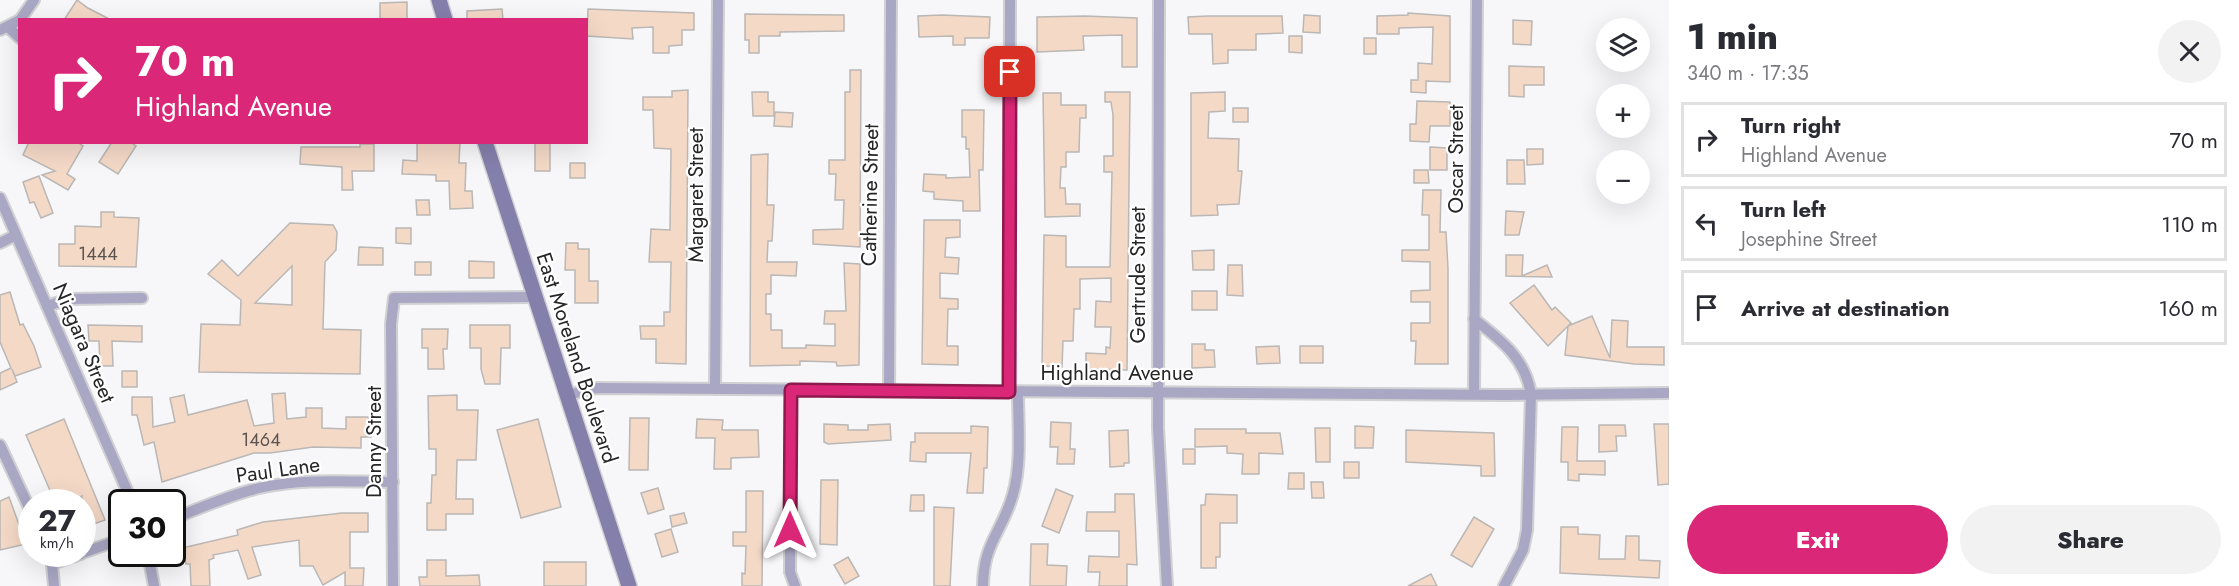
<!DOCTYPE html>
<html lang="en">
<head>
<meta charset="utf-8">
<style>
  body { margin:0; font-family:Jost,sans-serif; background:#f2f2f3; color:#2b2b33; height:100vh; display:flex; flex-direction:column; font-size:22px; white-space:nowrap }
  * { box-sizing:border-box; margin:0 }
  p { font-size:20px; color:#7c7c81 }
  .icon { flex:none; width:33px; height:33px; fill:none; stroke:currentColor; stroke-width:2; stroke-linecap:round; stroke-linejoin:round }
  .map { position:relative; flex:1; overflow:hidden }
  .panel { display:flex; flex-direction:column; background:#fff; width:570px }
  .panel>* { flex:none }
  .guide { position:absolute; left:18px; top:18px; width:570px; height:126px; border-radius:0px; box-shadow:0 6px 24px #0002; background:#db2777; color:#fff; overflow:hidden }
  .tools { position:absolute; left:1596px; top:18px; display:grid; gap:12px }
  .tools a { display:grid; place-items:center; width:54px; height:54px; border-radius:50%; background:#fff; box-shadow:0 6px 24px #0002; font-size:30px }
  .speed { position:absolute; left:18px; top:489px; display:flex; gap:12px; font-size:30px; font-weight:700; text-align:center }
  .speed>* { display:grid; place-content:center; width:78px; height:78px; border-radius:50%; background:#fff; box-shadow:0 6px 24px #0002; line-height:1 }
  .speed small { font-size:15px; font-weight:400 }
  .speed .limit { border:3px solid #111; border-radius:9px; background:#fff; color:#111 }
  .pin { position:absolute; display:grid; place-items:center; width:51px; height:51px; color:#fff; margin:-26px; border-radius:12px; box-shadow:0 3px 9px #0006 }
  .me { position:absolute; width:66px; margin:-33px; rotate:0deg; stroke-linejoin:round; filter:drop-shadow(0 0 4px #0008) }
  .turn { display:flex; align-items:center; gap:21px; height:126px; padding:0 18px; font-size:27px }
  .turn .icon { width:78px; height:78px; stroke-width:2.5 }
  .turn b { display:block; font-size:42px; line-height:51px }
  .round { display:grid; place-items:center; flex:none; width:63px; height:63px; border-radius:32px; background:#f2f2f3 }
  .head { display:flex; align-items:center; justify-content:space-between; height:102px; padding:0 18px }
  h1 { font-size:36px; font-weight:800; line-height:45px }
  .button { display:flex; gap:12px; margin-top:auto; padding:12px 18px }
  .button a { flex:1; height:69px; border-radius:36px; background:#db2777; color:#fff; font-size:24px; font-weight:800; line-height:69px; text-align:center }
  .button a+a { background:#f2f2f3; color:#2b2b33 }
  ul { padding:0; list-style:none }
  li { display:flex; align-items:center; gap:18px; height:75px; margin:0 12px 9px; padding:0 6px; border:3px solid #e1e1e2; border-radius:0px }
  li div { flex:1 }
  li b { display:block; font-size:22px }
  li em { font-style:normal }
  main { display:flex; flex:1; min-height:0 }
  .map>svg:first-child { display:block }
  .building { fill:#f5d9c7; stroke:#bab7b5; stroke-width:1.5; fill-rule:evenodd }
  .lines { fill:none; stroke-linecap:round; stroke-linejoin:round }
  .minor-casing { stroke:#d1d1d4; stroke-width:14 }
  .secondary-casing { stroke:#d1d1d4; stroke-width:18 }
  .minor { stroke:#aaa7c5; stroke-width:10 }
  .secondary { stroke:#857fac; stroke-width:15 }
  .route-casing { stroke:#8e194d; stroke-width:15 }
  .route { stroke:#db2777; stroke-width:10 }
  .labels { text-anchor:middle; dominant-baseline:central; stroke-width:4.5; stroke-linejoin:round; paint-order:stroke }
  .number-label { font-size:18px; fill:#5a534f }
  .street-label { font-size:21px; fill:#262627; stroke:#fff }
</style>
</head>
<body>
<main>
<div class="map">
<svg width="1669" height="586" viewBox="0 0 1669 586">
  <rect width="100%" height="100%" fill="#f7f7fa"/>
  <g class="building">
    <path d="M77,0L88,8L111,20H64Z"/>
    <path d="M407,2V20H380V3Z"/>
    <path d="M502,9L503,20H467V11Z"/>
    <path d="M588,9L694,13V30H682V45L669,46V53H653V27L632,28L633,39L587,36Z"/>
    <path d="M1408,13L1450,16V82L1426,81V93L1411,92V80H1418V63L1432,64L1433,27L1399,28V34H1377V16L1408,15Z"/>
    <path d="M745,14L844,15V31L780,32V36H759V53H749V40H745Z"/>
    <path d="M942,15L990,17L989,38H965V45H953V36L919,37L918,16Z"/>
    <path d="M1304,15L1320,16V33L1303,32Z"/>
    <path d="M1085,16L1137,18V67H1122V35L1083,36L1084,50L1037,52V17Z"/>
    <path d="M1207,16H1282L1283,33L1256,34V50H1228V63L1213,64L1212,34H1189L1188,17Z"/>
    <path d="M1513,20L1532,21L1531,45L1513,44Z"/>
    <path d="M1289,36H1302V53L1289,52Z"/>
    <rect x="1364" y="38" width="12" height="16"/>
    <path d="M1509,66L1544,67V85H1524V97L1509,96Z"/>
    <path d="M850,70H861L860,247L813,244V230L843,229L844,200H835L836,174H829V160H845V92H850Z"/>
    <path d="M688,90L686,364L656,363V339H641L640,326H664V312H670L671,262H649L651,229L670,230L671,149L654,148L653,110H643V97H672V91Z"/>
    <path d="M752,92H768V102H774V116H753Z"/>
    <path d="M1105,92H1130L1127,370L1086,369V353L1106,354V347L1110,348L1111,327H1095L1096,301L1111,302V278L1080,279V309H1074L1073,341H1063L1062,367L1042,366L1044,235L1066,236V267H1110L1112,172H1104V156H1113V115L1111,102H1105Z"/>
    <path d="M1225,92V111L1209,112L1208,138L1239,139L1238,171H1242L1239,204L1217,205L1218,215L1191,216V93Z"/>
    <path d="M1043,93H1061V105H1086V118H1080L1079,152H1066V167H1061L1060,188H1065L1066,204H1080V216L1045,217Z"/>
    <path d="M1417,101L1450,102V126H1430L1429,142L1410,141V124H1416Z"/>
    <rect x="1233" y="108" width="15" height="14"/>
    <path d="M962,110H984L983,170H979L980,211H963V201L934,199V192L923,191L924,174L946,175V178L970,177L969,149H966V137H962Z"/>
    <path d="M775,112L793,113L792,127L774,126Z"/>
    <path d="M29,142H77L83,146L67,174L75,179L68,190L42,175L55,171L23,155Z"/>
    <path d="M112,142H130L136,146L118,174L99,162Z"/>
    <path d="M417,142H460L459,163H466L465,191H472L473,208L450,209L449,181H436V175L402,174L403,160L417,161Z"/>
    <rect x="535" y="142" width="15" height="29"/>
    <path d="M360,144H374V171H352L353,190H342V167L300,164L301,147H360Z"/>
    <path d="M1430,147L1447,148V170H1430Z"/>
    <path d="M1527,149H1543V164L1527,165Z"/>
    <path d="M768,154L767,205H774L772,241H768L767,262H797L796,276L771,275V294H766V314H771V330H782V348H806V345L835,346V324H824L825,311H846L844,263L860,264L859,365L837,366L836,362L800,361V365L750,366L751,155Z"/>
    <path d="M1507,160H1524L1525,184H1507Z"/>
    <rect x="570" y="163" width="15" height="15"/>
    <path d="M1414,170H1428L1429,183H1414Z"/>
    <path d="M39,176L53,213L41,218L34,202L30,203L23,182Z"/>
    <path d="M1423,190H1441L1440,232H1446L1448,268V364H1415L1416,341H1411V323H1430V302H1411V291L1430,290V262L1402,261V250H1429V215H1422Z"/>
    <path d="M416,200H429L430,215H417Z"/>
    <path d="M1506,211L1524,212L1519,235H1505Z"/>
    <path d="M101,212H114V217L139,218L136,267L59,266V244H75V226L101,227Z"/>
    <path d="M924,220H960V237L946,238L945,257L959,258L958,274L940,273V298L958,299V309H948L947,346H958V365L922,364Z"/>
    <path d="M290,223L333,225L337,232L336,250L325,262L323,329L361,330L360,374L199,372L201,324L240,325L241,300L208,274L222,260L238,276ZM292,266V305L255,303Z"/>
    <path d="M396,228H411V244L396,243Z"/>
    <path d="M566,243H578V249H589V281H598V303H575V270H565Z"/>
    <path d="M359,247L383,248V265H358Z"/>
    <path d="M1214,250V270H1193L1192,251Z"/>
    <path d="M1506,255H1523L1522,276L1547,265L1552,277L1506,276Z"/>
    <path d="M469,261L494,262V278H469Z"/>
    <rect x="415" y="262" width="16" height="13"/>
    <path d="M1228,265H1242L1243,296L1227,295Z"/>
    <path d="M1534,285L1552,310L1555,307L1571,323L1568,326L1592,316L1610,358L1612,320L1628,321L1627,347H1664V365L1634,364L1565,355L1568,326L1548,346L1510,303Z"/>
    <rect x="1192" y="291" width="25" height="19"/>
    <path d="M10,292L20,325L23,324L34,346L41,367L15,376L12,369L17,382L0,390V373L11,368L0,342V295Z"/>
    <path d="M88,325L142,326V342L112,341L113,366H100L99,341H89Z"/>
    <path d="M470,325H510V348H501L500,384H485L481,369V348H470Z"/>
    <path d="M422,329H448L447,349H443L444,369H428V348H422Z"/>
    <path d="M1192,344H1205V350H1214L1215,367L1192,368Z"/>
    <path d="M1279,346L1280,363L1257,364L1256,347Z"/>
    <rect x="1300" y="346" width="23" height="17"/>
    <rect x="122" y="371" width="15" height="16"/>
    <path d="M285,393L287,419L306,417V408H322V428L346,429V417H371V437H361V448L313,447L270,453H254L162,482L154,442L144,445L137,415H132V397H152L153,427L175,422L170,398L184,395L188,415L247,400L254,426L274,423L272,394Z"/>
    <path d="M457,395V410H478L476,460H457L456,499H473V514H446V530H427V503H431L432,475H436V449H429L428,396Z"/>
    <path d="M630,418H649L648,470H629Z"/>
    <path d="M64,419L105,520L82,528V496L68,502H55L26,435Z"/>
    <path d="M538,419L561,507L521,518L497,430Z"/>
    <path d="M697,419L723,420L722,430H758L759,457L731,458V469H714L715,438H696Z"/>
    <path d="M1051,422L1071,423L1070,449H1075L1074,464H1057L1058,447H1050Z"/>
    <path d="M824,424L848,425V430H868V425L890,424L891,440L828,444L824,442Z"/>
    <path d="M1654,424H1669V484L1658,485Z"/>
    <path d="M1599,425H1625L1626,436H1616L1617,451L1599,452Z"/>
    <path d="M971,426L988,427L987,468H984L983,493H967L971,453H926V462L910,461L911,442H915V433H971Z"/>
    <path d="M1355,426L1374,427L1373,448H1355Z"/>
    <path d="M1562,427H1578L1577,461H1605V475L1579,474V481L1568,480V462H1561Z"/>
    <path d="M1315,428H1330V462H1316Z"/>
    <path d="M1195,429H1246V433H1280L1283,454L1259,453V474H1242L1243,454L1227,453V446L1195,447Z"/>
    <path d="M1128,430L1129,463H1124V466L1110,467L1109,431Z"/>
    <path d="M1406,430L1494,433L1495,476H1481V466L1406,462Z"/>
    <rect x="1183" y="449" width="12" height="15"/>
    <rect x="1344" y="462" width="15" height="16"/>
    <path d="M1289,473H1304V489H1288Z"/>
    <path d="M821,480H838L837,545L820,544Z"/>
    <path d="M1311,482H1323L1324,498H1312Z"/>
    <path d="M658,488L664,509L648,514L641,493Z"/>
    <path d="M1056,489L1073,496L1059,533L1042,526Z"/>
    <path d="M746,491H763L762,586H742V573L745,574L746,546H733V532H746Z"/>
    <path d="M1115,494H1134L1137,565L1127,564V586H1099L1100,572H1088L1089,556L1119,557V531H1086L1087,512H1115Z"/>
    <path d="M1206,494L1237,495V523H1220V557H1216V568H1201V505H1205Z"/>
    <path d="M911,495H924V511H910Z"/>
    <path d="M9,497L26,544L0,550V501Z"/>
    <path d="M934,507L954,508L950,586H934Z"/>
    <path d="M342,513H368V532H350V568H364L363,586H345V572L323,585L313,566H300L299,540L252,547L261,575L248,579L238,550L213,555L214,558L209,560L210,586H191L190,564H186L182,548L238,535L237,530L263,522Z"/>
    <path d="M684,513L687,523L672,527L670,516Z"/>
    <path d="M1474,517L1494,529L1472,567L1451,555Z"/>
    <path d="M1561,527H1578V534L1600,535L1599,559H1625L1626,536H1639V560L1660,561L1659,578L1560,573Z"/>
    <path d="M671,529L678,552L662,557L655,534Z"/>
    <path d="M1031,544H1048L1047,565L1067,566L1066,586H1030Z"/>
    <path d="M848,557L859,576L845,584L834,565Z"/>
    <path d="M427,560H446V576L479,575L480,586H420L419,577H427Z"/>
    <rect x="544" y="562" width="42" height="24"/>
    <path d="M1431,574L1437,586H1408Z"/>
  </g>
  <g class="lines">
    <g class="minor-casing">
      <g id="minor">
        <path d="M1159,0L1158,428L1167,586"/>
        <path d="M20,20L34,0"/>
        <path d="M8,27L20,38"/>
        <path d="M0,30L20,20"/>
        <path d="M0,198L132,502"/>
        <path d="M0,243L16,235"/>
        <path d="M47,306L69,299L142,298"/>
        <path d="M1474,319C1502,341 1525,358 1531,394L1527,530L1523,550L1504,586"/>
        <path d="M715,389L718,0"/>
        <path d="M791,390L790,572L795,586"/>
        <path d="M889,391L891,0"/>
        <path d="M1009,392L1010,0"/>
        <path d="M1474,394L1477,0"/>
        <path d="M567,395L597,388L1506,395L1669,393"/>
        <path d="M0,445L32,514"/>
        <path d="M172,519C201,508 229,495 259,488C303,478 349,482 393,482"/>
        <path d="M82,553L122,539"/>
        <path d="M48,554L52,564L54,586"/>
        <path d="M148,554L154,586"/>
        <path d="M52,564L81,554"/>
        <path d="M393,586L391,324L394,298L535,297"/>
        <path d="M983,586C983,543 1003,531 1013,494C1022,463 1018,424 1018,392"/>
      </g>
    </g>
    <g class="secondary-casing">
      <g id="secondary">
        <path d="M439,0L445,20"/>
        <path d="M485,142L629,586"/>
      </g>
    </g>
    <use href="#minor" class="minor"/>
    <use href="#secondary" class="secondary"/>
  </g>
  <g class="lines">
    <g class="route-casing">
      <path id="route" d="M790,530L791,390L1009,392L1010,72"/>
    </g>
    <use href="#route" class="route"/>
  </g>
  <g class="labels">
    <g class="number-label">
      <text x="98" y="254">1444</text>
      <text x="261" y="440">1464</text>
    </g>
    <g class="street-label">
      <text transform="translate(1456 159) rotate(-90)">Oscar Street</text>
      <text transform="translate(696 195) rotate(-90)">Margaret Street</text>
      <text transform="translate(870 195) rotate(-89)">Catherine Street</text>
      <text transform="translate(1138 275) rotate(-90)">Gertrude Street</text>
      <text transform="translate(84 343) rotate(67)">Niagara Street</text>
      <text transform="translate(577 358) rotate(72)">East Moreland Boulevard</text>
      <text x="1117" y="373">Highland Avenue</text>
      <text transform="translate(374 442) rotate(-90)">Danny Street</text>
      <text transform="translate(278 470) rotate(-8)">Paul Lane</text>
    </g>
  </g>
</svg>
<div class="tools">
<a><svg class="icon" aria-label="layers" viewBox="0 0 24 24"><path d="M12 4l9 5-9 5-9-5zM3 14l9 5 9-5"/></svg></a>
<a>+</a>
<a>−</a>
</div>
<div class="speed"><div>27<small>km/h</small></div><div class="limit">30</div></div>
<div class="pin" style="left:1010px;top:72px;background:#d93025"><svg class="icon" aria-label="arrive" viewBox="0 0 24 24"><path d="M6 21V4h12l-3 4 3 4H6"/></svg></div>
<svg class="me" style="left:790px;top:530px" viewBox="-20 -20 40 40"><path d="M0-17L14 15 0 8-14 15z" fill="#db2777" stroke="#fff" stroke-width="4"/></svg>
<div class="guide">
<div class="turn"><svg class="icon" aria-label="right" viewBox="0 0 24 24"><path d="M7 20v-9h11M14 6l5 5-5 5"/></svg><div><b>70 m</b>Highland Avenue</div></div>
</div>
</div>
<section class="panel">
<div class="head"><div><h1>1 min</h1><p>340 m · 17:35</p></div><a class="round"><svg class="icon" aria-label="close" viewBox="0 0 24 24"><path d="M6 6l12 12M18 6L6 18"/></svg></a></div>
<ul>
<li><svg class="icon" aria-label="right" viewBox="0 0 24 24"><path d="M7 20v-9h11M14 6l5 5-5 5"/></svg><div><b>Turn right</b><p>Highland Avenue</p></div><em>70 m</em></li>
<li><svg class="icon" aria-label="left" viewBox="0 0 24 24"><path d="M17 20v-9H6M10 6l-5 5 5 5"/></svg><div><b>Turn left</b><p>Josephine Street</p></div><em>110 m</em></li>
<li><svg class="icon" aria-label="arrive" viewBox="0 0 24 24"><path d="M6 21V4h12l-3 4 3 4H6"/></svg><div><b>Arrive at destination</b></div><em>160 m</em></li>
</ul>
<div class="button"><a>Exit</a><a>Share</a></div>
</section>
</main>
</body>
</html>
